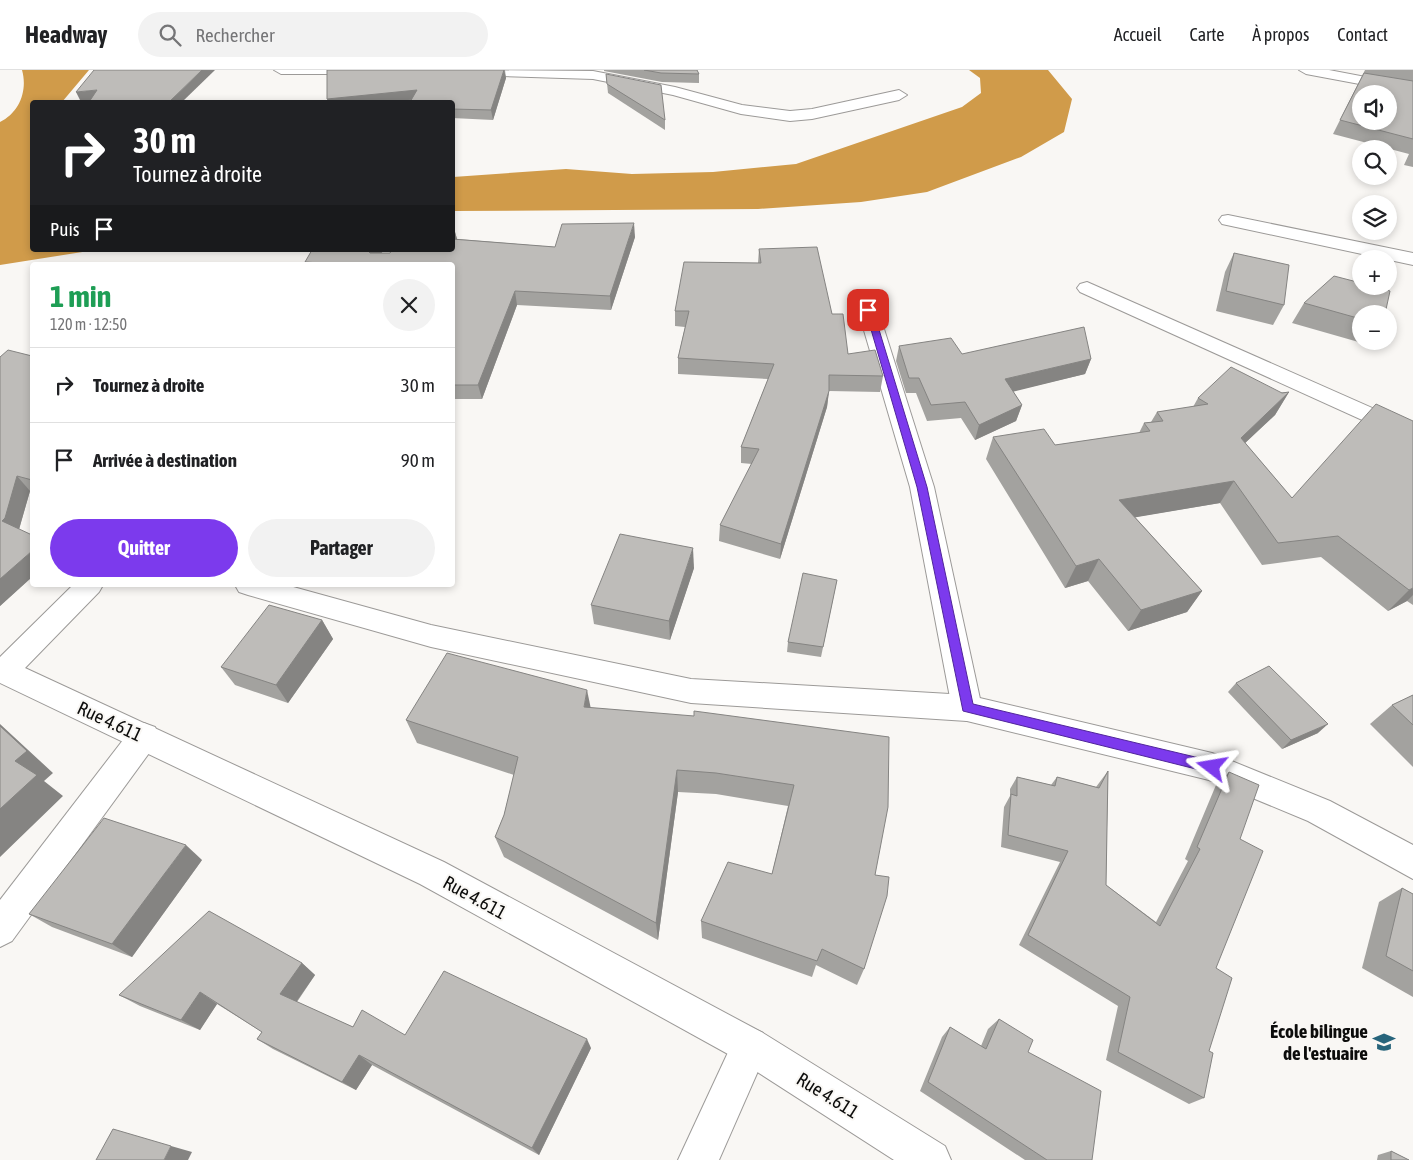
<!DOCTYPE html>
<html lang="fr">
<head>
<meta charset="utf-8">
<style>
  body { margin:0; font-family:"Asap Condensed",sans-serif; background:#f2f2f2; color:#202124; height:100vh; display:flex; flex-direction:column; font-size:19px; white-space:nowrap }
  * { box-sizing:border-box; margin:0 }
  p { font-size:16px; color:#757577 }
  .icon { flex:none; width:28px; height:28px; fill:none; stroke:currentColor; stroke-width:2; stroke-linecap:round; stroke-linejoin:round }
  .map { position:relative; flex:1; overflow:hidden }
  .details { position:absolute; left:30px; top:192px; width:425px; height:325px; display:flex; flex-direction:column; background:#fff; border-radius:5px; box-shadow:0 2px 8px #0003 }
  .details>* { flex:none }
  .hud { position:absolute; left:30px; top:30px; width:425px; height:152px; border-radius:5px; box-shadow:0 2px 8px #0003; background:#202124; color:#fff; overflow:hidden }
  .buttons { position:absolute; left:1352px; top:15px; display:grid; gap:10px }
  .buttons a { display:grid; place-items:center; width:45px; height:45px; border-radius:50%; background:#fff; box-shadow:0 2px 8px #0003; font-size:25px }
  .pin { position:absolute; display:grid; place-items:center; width:42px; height:42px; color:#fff; margin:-21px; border-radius:10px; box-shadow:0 2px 8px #0006 }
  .me { position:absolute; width:55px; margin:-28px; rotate:284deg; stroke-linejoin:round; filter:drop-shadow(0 0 4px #0008) }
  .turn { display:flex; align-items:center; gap:18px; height:105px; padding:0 20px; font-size:22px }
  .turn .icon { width:65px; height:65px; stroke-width:2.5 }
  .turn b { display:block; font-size:35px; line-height:42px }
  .then { display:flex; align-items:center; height:48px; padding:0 20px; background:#0003; gap:10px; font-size:19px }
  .round { display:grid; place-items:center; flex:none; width:52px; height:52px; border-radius:26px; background:#f2f2f2 }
  .summary { display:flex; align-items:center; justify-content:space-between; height:85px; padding:0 20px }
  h1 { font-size:30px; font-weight:700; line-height:38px; color:#1e9e55 }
  .button { display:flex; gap:10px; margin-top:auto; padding:10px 20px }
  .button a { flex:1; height:58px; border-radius:30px; background:#7c3aed; color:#fff; font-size:20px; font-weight:700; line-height:58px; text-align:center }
  .button a+a { background:#f2f2f2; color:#202124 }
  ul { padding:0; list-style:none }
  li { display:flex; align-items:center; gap:15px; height:75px; padding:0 20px; border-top:1px solid #e0e0e0 }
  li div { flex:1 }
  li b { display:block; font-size:19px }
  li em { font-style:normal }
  header { display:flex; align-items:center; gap:30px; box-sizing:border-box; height:70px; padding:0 25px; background:#fff; border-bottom:1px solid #e0e0e0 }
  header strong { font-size:24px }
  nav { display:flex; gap:28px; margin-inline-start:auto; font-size:18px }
  .search { width:350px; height:45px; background:#f2f2f2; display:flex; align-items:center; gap:12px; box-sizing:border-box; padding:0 18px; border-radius:28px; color:#757577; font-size:19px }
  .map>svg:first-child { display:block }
  .water { fill:#d09b4a }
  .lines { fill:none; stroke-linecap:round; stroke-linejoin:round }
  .street-casing { stroke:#9c9a98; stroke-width:2 }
  .secondary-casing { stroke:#9c9a98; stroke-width:2 }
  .street { fill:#fff; fill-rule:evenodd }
  .secondary { fill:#fff; fill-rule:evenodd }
  .wall { fill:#a3a29f }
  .shaded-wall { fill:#858482 }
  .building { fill:#bebcb9; stroke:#858482; fill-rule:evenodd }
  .route { fill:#7c3aed; stroke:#51269a }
  .labels { text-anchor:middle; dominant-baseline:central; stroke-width:4; stroke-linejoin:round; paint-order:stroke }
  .near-street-label { font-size:19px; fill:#0c0c0b; stroke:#f9f7f4 }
  .near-poi-label { font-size:19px; font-weight:bold; fill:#0c0c0b; stroke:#f9f7f4; text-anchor:end }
</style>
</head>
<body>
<header>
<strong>Headway</strong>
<div class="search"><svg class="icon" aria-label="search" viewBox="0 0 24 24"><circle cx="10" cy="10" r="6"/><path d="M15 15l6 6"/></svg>Rechercher</div>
<nav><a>Accueil</a><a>Carte</a><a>À propos</a><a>Contact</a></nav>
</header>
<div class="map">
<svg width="1413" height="1090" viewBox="0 0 1413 1090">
  <rect width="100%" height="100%" fill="#f9f7f4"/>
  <g class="water">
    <path d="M22,0H89L62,32H32V180H95L0,195V52C19,43 28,21 22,0Z"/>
    <path d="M969,0H1048L1072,29L1064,62L1021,87L927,122L861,132L758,139L453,141V107L566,99L632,104L713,102L796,94L962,37L981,23L980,8Z"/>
  </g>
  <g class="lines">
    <g class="street-casing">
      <g id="street">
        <path d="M274,0H371L364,4H281Z"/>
        <path d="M460,0L593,1L675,17L742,35L790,41L812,39L899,20L907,25L899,30L812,49L790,51L741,44L673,25L593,9L467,5L462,4Z"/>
        <path d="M1299,0H1329L1413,16V24L1306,4Z"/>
        <path d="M1228,145L1413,183V195L1222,154L1219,150L1222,146Z"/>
        <path d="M1087,212L1413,356V373L1080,222L1077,218L1080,214Z"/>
        <path d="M868,234L875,236L878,240L934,417L982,638L978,647L967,651L956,647L952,638L910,417L858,240L861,236Z"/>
        <path d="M144,653L155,657L159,666L155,675L12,871L0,877V830L133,657Z"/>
        <path d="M750,957L763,963L769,976L719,1090H678L737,963Z"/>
      </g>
    </g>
    <g class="secondary-casing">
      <g id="secondary">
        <path d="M73,515H103L99,522L25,598L444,792L763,963L945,1076L951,1090H894L737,989L420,814L0,613V587Z"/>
        <path d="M235,515H286L431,555L691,609L967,625L1212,683L1330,731L1413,775V809L1308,751L1209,710L967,651L691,633L431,577L248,525L239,522Z"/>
      </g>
    </g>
    <use href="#street" class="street"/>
    <use href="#secondary" class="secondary"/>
  </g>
  <g class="wall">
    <path d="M327,0H505L506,8L493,50L452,48V32L412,30L386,32H328Z"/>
    <path d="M604,0H697L699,4V13L662,12L604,1Z"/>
    <path d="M1365,0H1413V97L1404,95L1409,84L1333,64Z"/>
    <path d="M606,4L665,50V60L608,23Z"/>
    <path d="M453,155L457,169L555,177L635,167L611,240L517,235L482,329H452V195H306L305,192L381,183H390Z"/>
    <path d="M759,179L832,244L848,284L883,306L880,322L829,321L827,337L780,489L719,471L720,455L752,394L741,393V377L768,309L678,304V288L685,257L675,256V241L758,193Z"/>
    <path d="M1234,183L1284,235L1273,255L1216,241L1225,202Z"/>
    <path d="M1304,233L1361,244V271H1372L1369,275L1292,253Z"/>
    <path d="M899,276L962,284L1091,289L1085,304L1013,321L1022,335L1016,351L975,370L961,348L927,351L916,323H906L896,291Z"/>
    <path d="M32,286V422L30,421L19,459L32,507L0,536V287Z"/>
    <path d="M1289,322L1275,345L1245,373L1292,428L1413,351V535L1407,531L1388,541L1321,487L1262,495L1220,433L1135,447L1202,521L1187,542L1128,561L1088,511L1065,518L986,389L993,367L1055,375L1139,363L1144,353L1151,352L1157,342L1193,337L1198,328Z"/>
    <path d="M694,498L670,570L594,554L591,535Z"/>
    <path d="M837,510L821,587L787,582L788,572Z"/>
    <path d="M322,550L333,569L288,633L235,615L221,597Z"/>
    <path d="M1236,613L1318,663L1282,679L1228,622Z"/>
    <path d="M1413,625V697L1370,654L1392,635Z"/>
    <path d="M591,638L889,667L875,805L864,899L857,915L816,895L812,907L702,868L701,851L772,804L788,736L716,724L678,722L658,870L504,787L495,767L504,745L514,705L417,673L406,650Z"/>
    <path d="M1108,701L1106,815L1156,852L1188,791L1185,789L1216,715L1229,702L1240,769L1216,898L1209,981L1204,1028L1189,1034L1106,990L1118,936L1019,875L1060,792L1001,777L1004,737L1010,726V719L1017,707L1051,715L1057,707L1096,717Z"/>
    <path d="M202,790L132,887L52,857L29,844Z"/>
    <path d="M1402,818L1413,824V927L1362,898L1379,832Z"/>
    <path d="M302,893L315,905L297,932L353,957L405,965L591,978L539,1085L372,995L356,1020L273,979L257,969L262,962L217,934L200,960L140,936L119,925Z"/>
    <path d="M999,949L1028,982L1092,1090H1025L920,1021L942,967L950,957L981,976L988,959Z"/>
    <path d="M1391,1081L1409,1090H1377L1378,1085Z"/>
  </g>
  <g class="shaded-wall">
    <path d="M202,0H215L182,32H169Z"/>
    <path d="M504,0L506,8L493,50L491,40Z"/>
    <path d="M97,20L102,30L81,32L76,22Z"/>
    <path d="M417,20L419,29L386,32H328L327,29Z"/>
    <path d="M634,153L635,167L611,240L610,226Z"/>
    <path d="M453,155L457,169L452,176V156Z"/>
    <path d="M369,180H384L372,195L368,181Z"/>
    <path d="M515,221L517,235L482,329L478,315Z"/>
    <path d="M1091,289L1085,304L1000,325L1005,309Z"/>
    <path d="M829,321L827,337L780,489L781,474Z"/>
    <path d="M1289,322L1275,345L1227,390L1241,368Z"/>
    <path d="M1022,335L1016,351L975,370L979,355Z"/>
    <path d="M17,406L30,421L18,463L2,451Z"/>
    <path d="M1234,411L1220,433L1108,452L1119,430Z"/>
    <path d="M693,478L694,498L670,570L669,551Z"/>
    <path d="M32,481V507L0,536V509Z"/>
    <path d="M1099,489L1088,511L1065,518L1076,496Z"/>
    <path d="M1413,518V525L1407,531L1388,541L1409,520Z"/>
    <path d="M1202,521L1187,542L1128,561L1141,540Z"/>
    <path d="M322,550L333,569L288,633L276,615Z"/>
    <path d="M587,620L592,644L584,637Z"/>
    <path d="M0,654L53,703L44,711L63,726L0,787V739L15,691L0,656Z"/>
    <path d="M1328,654L1318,663L1282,679L1291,670Z"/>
    <path d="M677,700L678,722L658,870L656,853Z"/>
    <path d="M186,775L202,790L132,887L112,874Z"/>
    <path d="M302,893L315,905L294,935L280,924Z"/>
    <path d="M200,922L217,934L200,960L181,950Z"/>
    <path d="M587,969L591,978L539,1085L532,1078Z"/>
    <path d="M359,985L372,995L356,1020L342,1012Z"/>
    <path d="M171,1076L192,1082L188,1090H164Z"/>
  </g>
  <g class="building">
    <path d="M94,0H202L169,32H89L97,20L76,22Z"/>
    <path d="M327,0H504L491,40L452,39V32H410L417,20L327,29Z"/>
    <path d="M644,0H697L699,4L661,3Z"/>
    <path d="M1364,3L1413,11V69L1340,50ZM1361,24H1389V51H1361Z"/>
    <path d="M606,4L661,15L665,50L607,14Z"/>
    <path d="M634,153L610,226L515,221L478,315H452V195H349L305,192L312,180H369L368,181L370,183H390L392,180H452V169L555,177L562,154Z"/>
    <path d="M817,177L832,244H843L848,284L875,280L883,306L829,305V321L781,474L720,455L759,379L741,377L774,294L678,288L689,241H675L684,192L761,193L759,179Z"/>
    <path d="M1234,183L1289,195L1284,235L1226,221Z"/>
    <path d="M1334,206L1361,213V216H1373L1390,221L1385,244H1361V249L1304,233Z"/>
    <path d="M1084,257L1091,289L1005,309L1022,335L979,355L965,332L931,335L919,308H909L899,276L951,268L962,284Z"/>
    <path d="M8,280L32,286V410L17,406L5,448L2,451L32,465V481L0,509V287Z"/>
    <path d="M1231,297L1282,323L1289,322L1241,368L1292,428L1376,334L1413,351V518L1409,520L1338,466L1278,473L1234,411L1119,430L1202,521L1141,540L1099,489L1076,496L993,367L1044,359L1055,375L1150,361L1144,353L1163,351L1157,342L1208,334L1198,328Z"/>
    <path d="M620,464L693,478L669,551L591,535Z"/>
    <path d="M803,503L837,510L823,577L788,572Z"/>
    <path d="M269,535L322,550L276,615L221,597Z"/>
    <path d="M447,583L587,620L584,637L694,646V641L889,667L888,737L875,805L889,807L887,826L864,899L822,879L817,891L701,851L728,792L772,804L794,715L716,703L677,700L656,853L495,767L504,745L518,687L406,650Z"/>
    <path d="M1269,596L1328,654L1291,670L1236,613Z"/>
    <path d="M1413,625V655L1392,635Z"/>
    <path d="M0,656L27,681L15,691L37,705L0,739Z"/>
    <path d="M1108,701L1106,815L1160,856L1200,779L1197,777L1229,702L1259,715L1240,769L1263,781L1216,898L1232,908L1209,981L1213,983L1204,1028L1118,982L1130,927L1028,865L1068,781L1008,765L1011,724L1017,726V707L1055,716L1057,707L1099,718Z"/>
    <path d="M104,748L186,775L112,874L29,844Z"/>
    <path d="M1402,818L1413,824V901L1386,886Z"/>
    <path d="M209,841L302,893L280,924L353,957L362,940L405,965L444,901L587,969L532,1078L359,985L342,1012L257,969L262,962L200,922L181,950L119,925Z"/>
    <path d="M999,949L1033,970L1028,982L1101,1021L1092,1090H1047L928,1012L950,957L986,979Z"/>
    <path d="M113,1059L171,1076L164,1090H96Z"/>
    <path d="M1391,1081L1409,1090H1391Z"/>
  </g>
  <path class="route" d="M865,239L873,240L927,417L973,634L1212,691L1216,693L1218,697L1216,701L1212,703L963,641L917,417Z"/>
  <defs>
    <g id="school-bare" transform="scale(1.725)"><path d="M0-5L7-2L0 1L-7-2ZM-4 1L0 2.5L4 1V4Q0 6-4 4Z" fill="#27647b" stroke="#f9f7f4" stroke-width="2.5" paint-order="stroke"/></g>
  </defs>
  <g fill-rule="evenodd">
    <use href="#school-bare" x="1384" y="972"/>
  </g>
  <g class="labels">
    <g class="near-street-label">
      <text transform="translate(110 651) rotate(25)">Rue 4.611</text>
      <text transform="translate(475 827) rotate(29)">Rue 4.611</text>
      <text transform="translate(828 1025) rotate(32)">Rue 4.611</text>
    </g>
    <g class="near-poi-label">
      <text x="1368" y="961">École bilingue<tspan x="1368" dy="22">de l'estuaire</tspan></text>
    </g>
  </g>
</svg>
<div class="buttons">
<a><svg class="icon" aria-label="sound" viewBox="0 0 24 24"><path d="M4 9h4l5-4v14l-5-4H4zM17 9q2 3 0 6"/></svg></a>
<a><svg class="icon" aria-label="search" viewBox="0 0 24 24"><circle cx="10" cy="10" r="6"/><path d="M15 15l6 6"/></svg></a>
<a><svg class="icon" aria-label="layers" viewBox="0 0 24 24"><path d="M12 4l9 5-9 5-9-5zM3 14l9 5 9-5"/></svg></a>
<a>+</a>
<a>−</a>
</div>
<div class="pin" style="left:868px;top:240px;background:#d93025"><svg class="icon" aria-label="arrive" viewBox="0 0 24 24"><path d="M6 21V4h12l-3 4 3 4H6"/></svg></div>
<svg class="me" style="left:1212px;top:697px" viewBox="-20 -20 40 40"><path d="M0-17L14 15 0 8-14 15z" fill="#7c3aed" stroke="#fff" stroke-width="4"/></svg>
<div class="hud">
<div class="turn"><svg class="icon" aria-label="right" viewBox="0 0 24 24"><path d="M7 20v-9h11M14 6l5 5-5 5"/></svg><div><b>30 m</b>Tournez à droite</div></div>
<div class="then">Puis<svg class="icon" aria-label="arrive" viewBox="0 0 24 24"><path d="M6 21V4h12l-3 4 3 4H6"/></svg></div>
</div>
<section class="details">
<div class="summary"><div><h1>1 min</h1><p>120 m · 12:50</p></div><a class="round"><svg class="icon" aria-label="close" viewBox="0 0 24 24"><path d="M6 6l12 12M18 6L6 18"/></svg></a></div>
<ul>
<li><svg class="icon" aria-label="right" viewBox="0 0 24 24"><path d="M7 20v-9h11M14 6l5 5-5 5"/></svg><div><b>Tournez à droite</b></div><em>30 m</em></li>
<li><svg class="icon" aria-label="arrive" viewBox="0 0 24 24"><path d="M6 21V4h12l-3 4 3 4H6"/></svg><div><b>Arrivée à destination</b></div><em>90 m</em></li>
</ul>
<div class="button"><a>Quitter</a><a>Partager</a></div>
</section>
</div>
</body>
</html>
